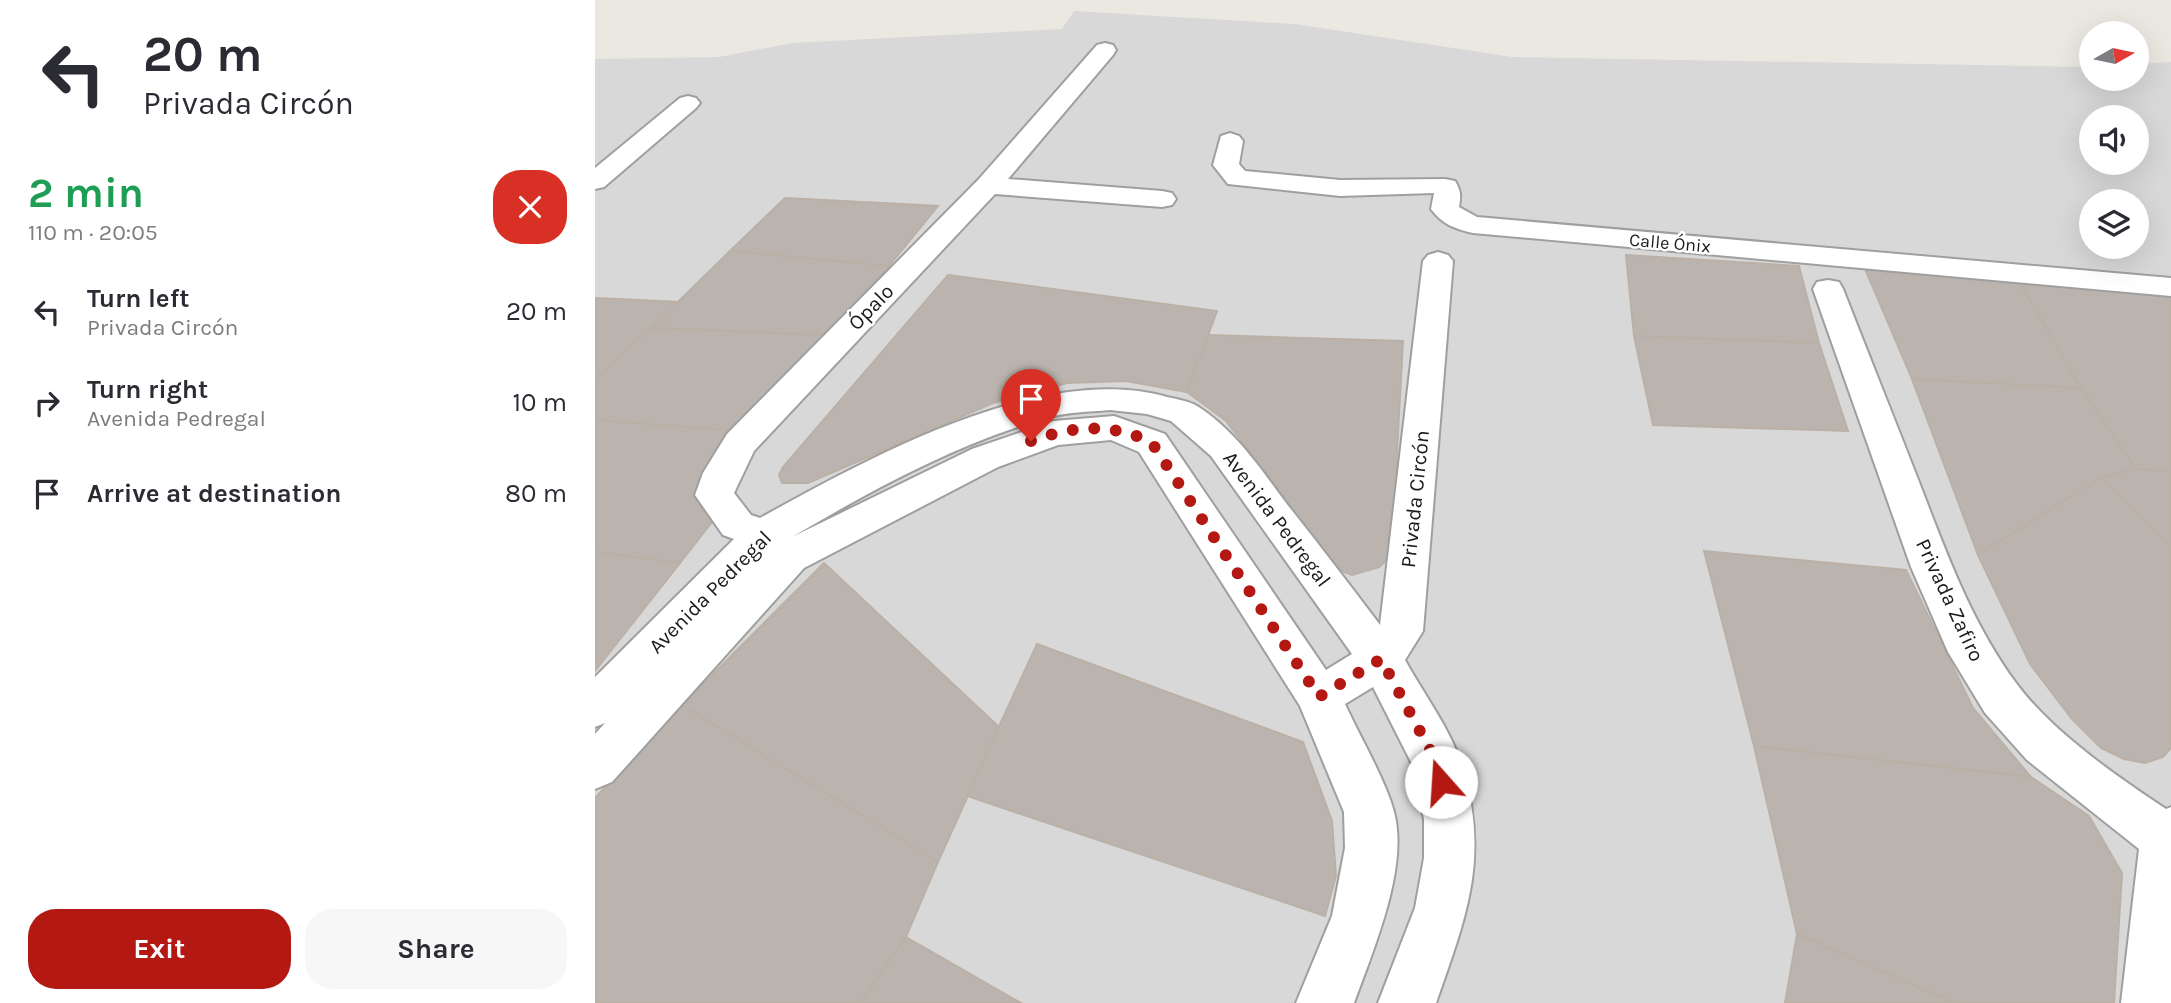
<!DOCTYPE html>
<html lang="en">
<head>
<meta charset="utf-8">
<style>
  body { margin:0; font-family:Karla,sans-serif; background:#f7f7f7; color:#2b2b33; height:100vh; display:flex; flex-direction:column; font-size:26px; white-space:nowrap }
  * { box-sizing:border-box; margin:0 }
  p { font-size:23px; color:#7c7c81 }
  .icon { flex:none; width:38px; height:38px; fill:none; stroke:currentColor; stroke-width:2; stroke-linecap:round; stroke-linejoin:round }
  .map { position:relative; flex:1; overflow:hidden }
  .sheet { display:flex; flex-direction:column; background:#fff; width:595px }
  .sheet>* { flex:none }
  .guide { background:#fff; color:#2b2b33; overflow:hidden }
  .needle { width:46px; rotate:81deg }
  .controls { position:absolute; left:1484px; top:21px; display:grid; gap:14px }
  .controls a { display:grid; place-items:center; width:70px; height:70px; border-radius:50%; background:#fff; box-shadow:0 7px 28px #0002; font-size:35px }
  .pin { position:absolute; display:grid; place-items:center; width:60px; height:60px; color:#fff; margin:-72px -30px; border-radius:50% 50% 50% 0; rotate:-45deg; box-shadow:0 0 7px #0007 }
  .pin .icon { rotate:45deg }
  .me { position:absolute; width:77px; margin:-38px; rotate:341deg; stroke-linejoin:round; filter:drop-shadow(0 0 5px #0008) }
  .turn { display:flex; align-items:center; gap:24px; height:147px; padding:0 28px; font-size:32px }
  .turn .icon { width:91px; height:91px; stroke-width:2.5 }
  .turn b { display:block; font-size:49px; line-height:60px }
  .round { display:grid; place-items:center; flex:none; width:74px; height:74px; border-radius:28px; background:#f7f7f7 }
  .head { display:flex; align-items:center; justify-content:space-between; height:119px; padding:0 28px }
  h1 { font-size:42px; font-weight:700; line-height:52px; color:#1e9e55 }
  .action { display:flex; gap:14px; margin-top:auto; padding:14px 28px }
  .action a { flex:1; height:80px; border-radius:28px; background:#b31813; color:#fff; font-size:28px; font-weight:700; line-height:80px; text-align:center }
  .action a+a { background:#f7f7f7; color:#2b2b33 }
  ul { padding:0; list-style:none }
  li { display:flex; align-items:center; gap:21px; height:91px; padding:0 28px }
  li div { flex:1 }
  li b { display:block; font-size:26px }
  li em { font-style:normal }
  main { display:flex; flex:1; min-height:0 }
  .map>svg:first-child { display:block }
  .residential { fill:#d9d8d8; fill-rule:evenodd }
  .building { fill:#bbb4ae; stroke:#bbb0a5; stroke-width:2 }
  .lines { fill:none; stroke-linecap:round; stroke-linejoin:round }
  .minor-casing { stroke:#9f9f9f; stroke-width:4 }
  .minor { fill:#fff; fill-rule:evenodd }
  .route { stroke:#b31813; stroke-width:12; stroke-dasharray:0 21.6 }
  .labels { text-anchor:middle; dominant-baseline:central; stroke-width:5; stroke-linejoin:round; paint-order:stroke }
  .far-street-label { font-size:18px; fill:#1b1b1b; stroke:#fff }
  .street-label { font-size:21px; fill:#1b1b1b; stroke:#fff }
</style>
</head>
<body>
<main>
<section class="sheet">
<div class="guide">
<div class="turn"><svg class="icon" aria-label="left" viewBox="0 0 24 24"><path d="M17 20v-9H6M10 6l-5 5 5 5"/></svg><div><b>20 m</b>Privada Circón</div></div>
</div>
<div class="head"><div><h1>2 min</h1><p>110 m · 20:05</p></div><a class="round" style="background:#d93025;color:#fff"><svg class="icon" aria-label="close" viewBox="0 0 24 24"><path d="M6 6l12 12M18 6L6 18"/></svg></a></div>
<ul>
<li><svg class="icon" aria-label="left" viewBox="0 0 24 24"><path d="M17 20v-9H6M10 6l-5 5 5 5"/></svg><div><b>Turn left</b><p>Privada Circón</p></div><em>20 m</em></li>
<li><svg class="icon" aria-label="right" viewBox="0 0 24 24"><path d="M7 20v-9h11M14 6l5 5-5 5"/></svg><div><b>Turn right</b><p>Avenida Pedregal</p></div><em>10 m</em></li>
<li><svg class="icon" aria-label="arrive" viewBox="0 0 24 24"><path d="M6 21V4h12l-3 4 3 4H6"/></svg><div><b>Arrive at destination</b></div><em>80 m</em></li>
</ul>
<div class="action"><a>Exit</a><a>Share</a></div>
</section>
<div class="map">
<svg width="1576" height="1003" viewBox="0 0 1576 1003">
  <rect width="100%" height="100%" fill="#ebe8e1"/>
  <path class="residential" d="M479,11L700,24L917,57L1496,67V79H1542V64L1576,62V1003H0V59L124,57L197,43L467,29ZM1496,117H1542V163H1496ZM1496,201H1542V247H1496Z"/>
  <g class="building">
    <path d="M190,198L343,206L294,266L135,251Z"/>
    <path d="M135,251L294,266L231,335L56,328Z"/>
    <path d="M1031,255L1204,266L1224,343L1039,336Z"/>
    <path d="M1270,269L1424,281L1486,388L1317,379Z"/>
    <path d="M353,275L622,311L592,392L531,381L472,383L398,403L213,483H187L184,475L188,467Z"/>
    <path d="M1424,281L1576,293V471L1541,469L1486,388Z"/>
    <path d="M0,298L83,302L0,379Z"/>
    <path d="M56,328L231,335L143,431L0,420V379Z"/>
    <path d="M613,335L808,341L797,544L791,561L784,567L757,575L733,566L687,494L631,421L592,392Z"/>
    <path d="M1039,336L1224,343L1253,431L1058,425Z"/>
    <path d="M1317,379L1486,388L1541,469L1507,477L1383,555Z"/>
    <path d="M0,420L143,431L120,518L85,563L0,552Z"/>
    <path d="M1541,469L1576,471V548L1507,477Z"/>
    <path d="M1507,477L1576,548V748L1568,757L1550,763L1529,759L1506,748L1477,719L1435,664L1383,555Z"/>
    <path d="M1109,551L1311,570L1378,708L1436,777L1159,746Z"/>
    <path d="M0,552L85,563L0,671Z"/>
    <path d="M229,563L404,727L343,862L87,705Z"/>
    <path d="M442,644L708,742L737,821L741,876L730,916L372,796Z"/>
    <path d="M87,705L343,862L311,937L265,1003H0V798Z"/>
    <path d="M1159,746L1436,777L1494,816L1527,873L1519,1003H1359L1202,934Z"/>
    <path d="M1202,934L1359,1003H1190Z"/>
    <path d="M311,937L426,1003H265Z"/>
  </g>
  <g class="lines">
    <g class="minor-casing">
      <g id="minor">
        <path d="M510,43L518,45L521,50L518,55L413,179L567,191L577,193L581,199L577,205L567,207L400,194L159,451L139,493L156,515L165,518C272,459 448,361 572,397C581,399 594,401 602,406C640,430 665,468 691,503C723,543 754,584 785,625L828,261L833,255L843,252L853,255L858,261L828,631L810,660C828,693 855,728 866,764C896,856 871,917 841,1003H783L820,908L829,858V819L818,766L778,687L750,704C764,735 791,781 799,812C814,868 778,950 759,1003H701L737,916L750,848L749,812L705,706L544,452L516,440L463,445L403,467L209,568L17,782L0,789V734L10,723L0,727V677L139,539L128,535L100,495L108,473L132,434L384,179L502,45ZM515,410L552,414L576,421L616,456L757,654L731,670L570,434L519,416L459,421L377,449L197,537C277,490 361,444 451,418C471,412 494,412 515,410Z"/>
        <path d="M93,96L101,98L105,103L101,108L9,187L0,189V168L85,98Z"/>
        <path d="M635,133L644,136L648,141L644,164L650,171L745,180L850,179L860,181C866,191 866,196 864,207L882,217L1576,278V296L878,233C860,229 847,224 836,209L839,193L745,196L633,184L618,165L626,136Z"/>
        <path d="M1233,280L1244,282L1248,289C1273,353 1299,418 1324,482C1351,552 1376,622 1421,683C1456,731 1521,776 1571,809L1576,807V1003H1526L1544,849L1432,760L1390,713L1353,652L1316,567L1218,289L1222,282Z"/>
      </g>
    </g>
    <use href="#minor" class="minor"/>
  </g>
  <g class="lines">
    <path class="route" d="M436,441C477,426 517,422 557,443L724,697L786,659L842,763L846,782"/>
  </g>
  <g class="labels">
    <g class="far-street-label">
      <text transform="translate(1075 243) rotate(5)">Calle Ónix</text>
    </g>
    <g class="street-label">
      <text transform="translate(276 307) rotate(-46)">Ópalo</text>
      <text transform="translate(820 499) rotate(-84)">Privada Circón</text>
      <text transform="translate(682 519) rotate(53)">Avenida Pedregal</text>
      <text transform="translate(115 592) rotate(-45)">Avenida Pedregal</text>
      <text transform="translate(1355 600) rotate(65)">Privada Zafiro</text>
    </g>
  </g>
</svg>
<div class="controls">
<a><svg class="needle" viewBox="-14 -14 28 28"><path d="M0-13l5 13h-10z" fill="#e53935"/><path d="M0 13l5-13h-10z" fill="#7c7c81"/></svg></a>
<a><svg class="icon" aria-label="sound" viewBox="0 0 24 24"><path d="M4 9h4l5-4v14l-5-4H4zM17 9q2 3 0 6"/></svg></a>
<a><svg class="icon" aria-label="layers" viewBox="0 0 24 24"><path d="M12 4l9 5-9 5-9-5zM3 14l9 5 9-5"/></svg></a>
</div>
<div class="pin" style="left:436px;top:441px;background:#d93025"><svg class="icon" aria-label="arrive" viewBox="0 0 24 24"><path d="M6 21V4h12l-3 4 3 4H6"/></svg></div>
<svg class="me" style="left:846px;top:782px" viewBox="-20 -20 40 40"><circle r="19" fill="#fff"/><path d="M0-13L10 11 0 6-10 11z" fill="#b31813"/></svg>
</div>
</main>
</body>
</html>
